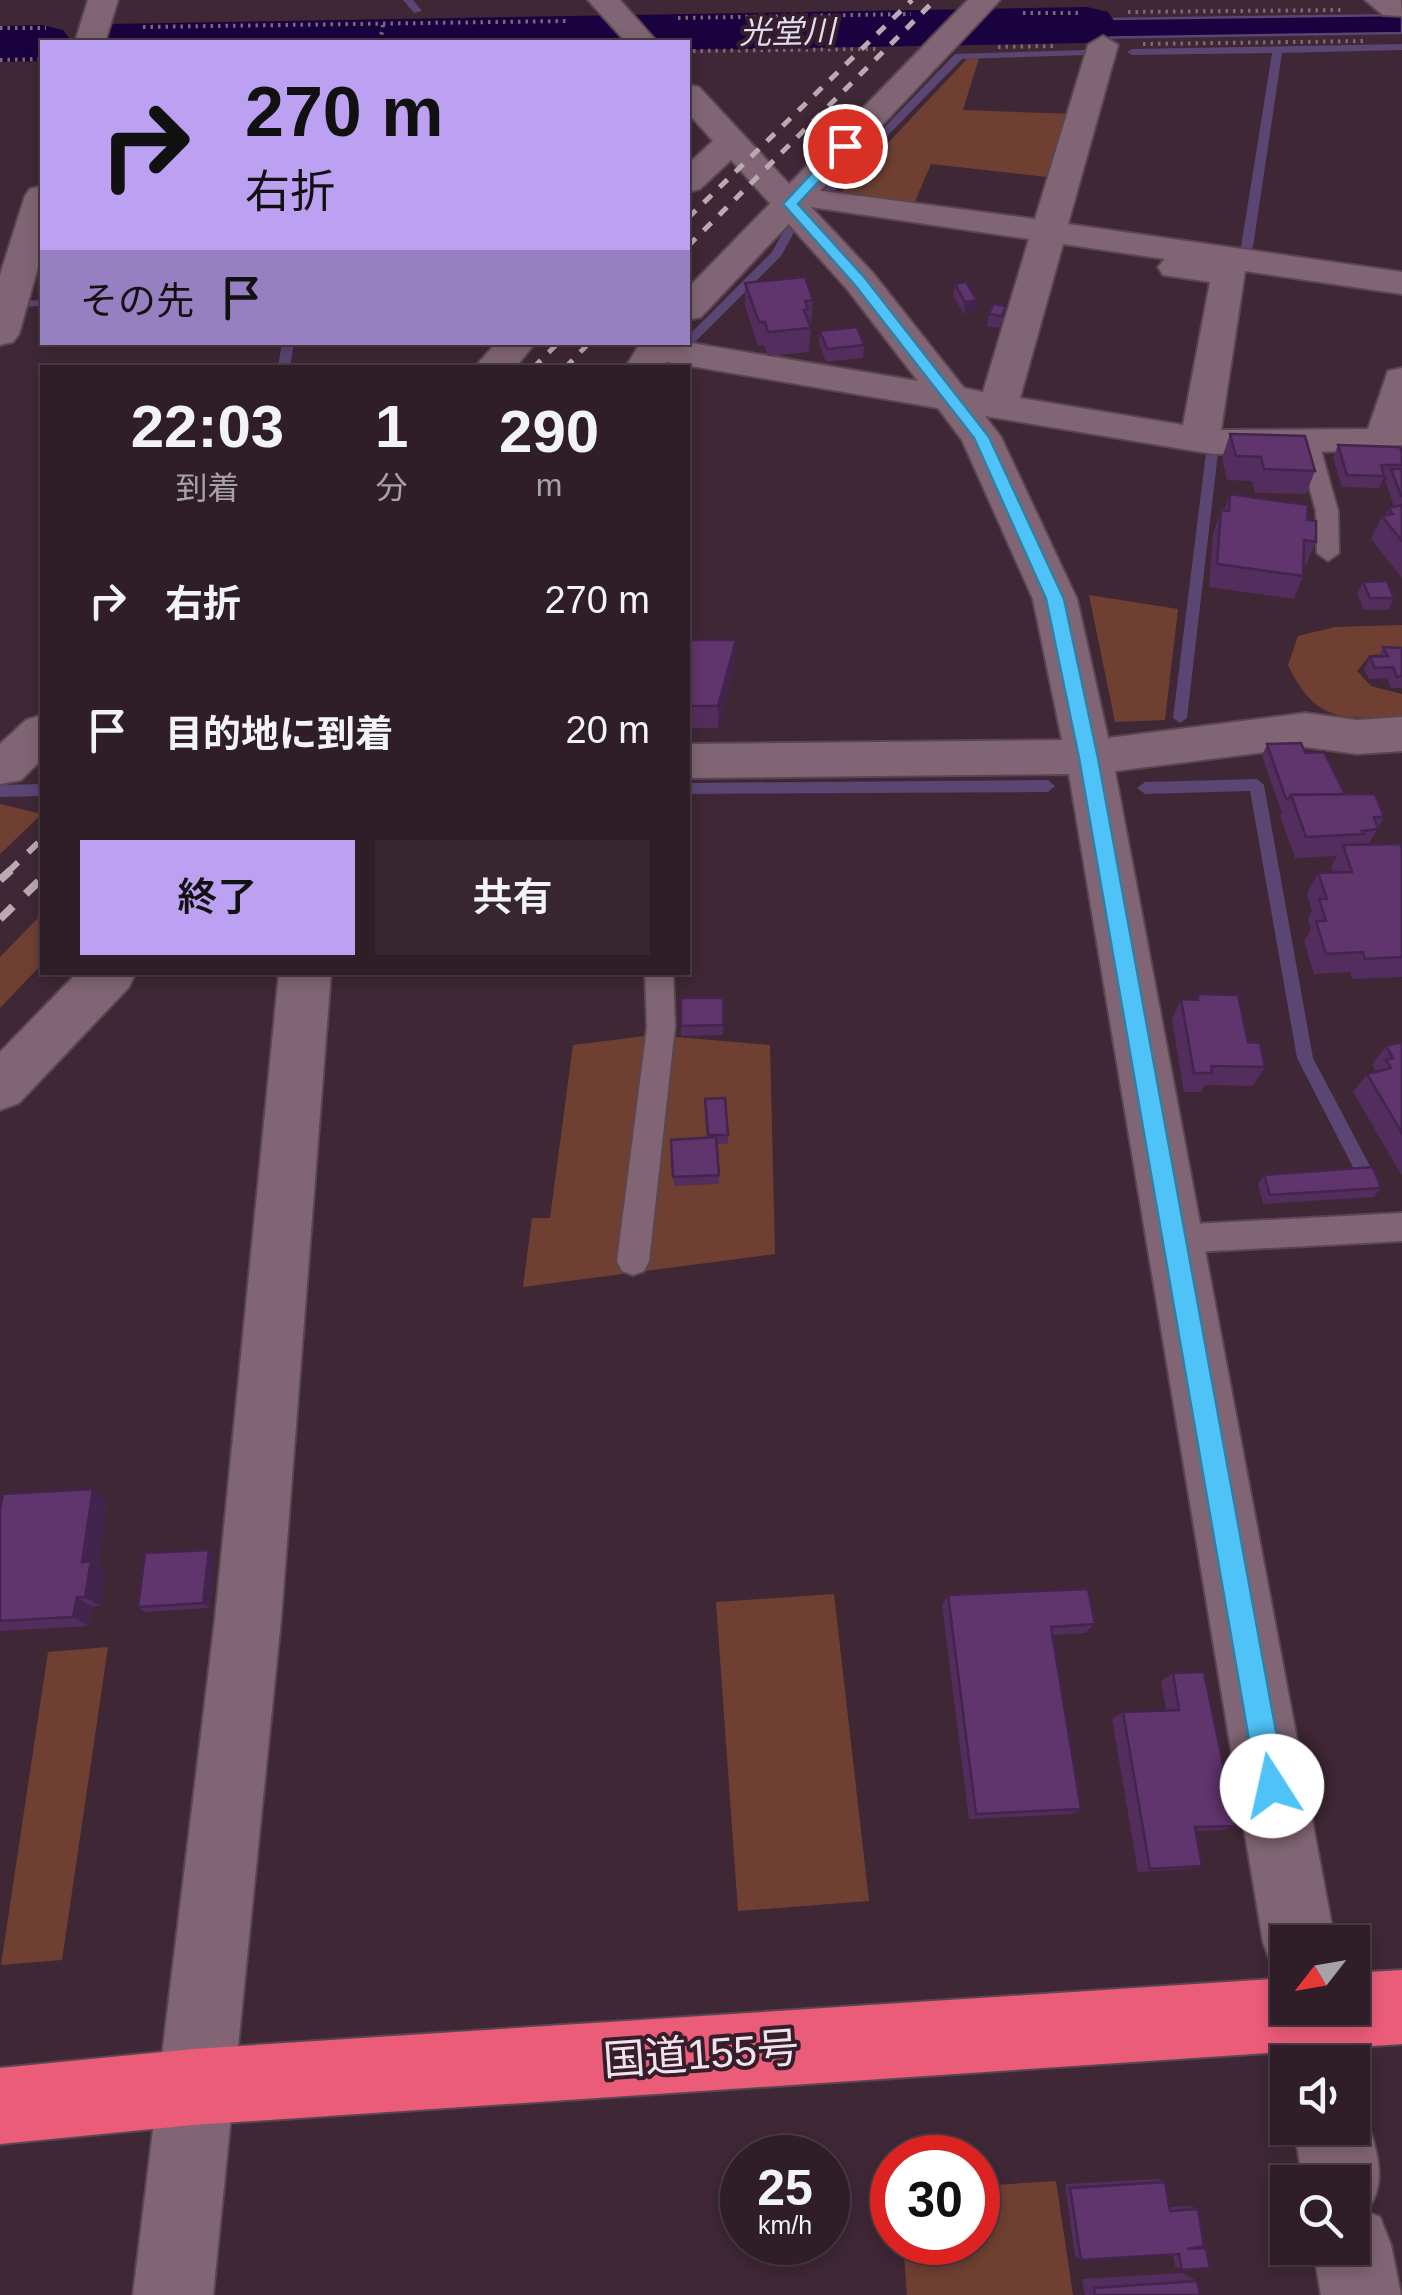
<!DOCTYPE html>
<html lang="ja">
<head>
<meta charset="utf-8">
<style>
  body { margin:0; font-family:Helvetica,"Noto Sans JP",sans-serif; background:#372630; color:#f1f3f6; height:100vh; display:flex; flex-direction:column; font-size:38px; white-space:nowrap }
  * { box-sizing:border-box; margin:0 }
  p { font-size:32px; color:#a7a2a8 }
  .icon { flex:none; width:55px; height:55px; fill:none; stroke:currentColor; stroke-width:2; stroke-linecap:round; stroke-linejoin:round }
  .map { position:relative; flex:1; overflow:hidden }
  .side { position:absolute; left:40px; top:365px; width:650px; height:610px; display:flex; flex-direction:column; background:#2f1d28; border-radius:0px; box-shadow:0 5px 15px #0003,0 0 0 2px #4a3b45 }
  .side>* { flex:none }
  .guide { position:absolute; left:40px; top:40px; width:650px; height:305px; border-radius:0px; box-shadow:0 5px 15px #0003,0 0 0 2px #4a3b45; background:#bca0f2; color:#111; overflow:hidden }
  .needle { width:65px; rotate:239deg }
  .buttons { position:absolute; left:1270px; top:1925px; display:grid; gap:20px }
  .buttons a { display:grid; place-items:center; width:100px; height:100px; border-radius:0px; background:#2f1d28; box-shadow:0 5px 15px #0003,0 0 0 2px #4a3b45; font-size:50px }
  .speed { position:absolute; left:720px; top:2135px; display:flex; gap:20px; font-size:50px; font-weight:700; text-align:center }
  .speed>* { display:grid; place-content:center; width:130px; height:130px; border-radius:50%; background:#2f1d28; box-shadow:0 5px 15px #0003,0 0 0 2px #4a3b45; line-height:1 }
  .speed small { font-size:25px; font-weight:400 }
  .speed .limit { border:15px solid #d22; background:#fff; color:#111 }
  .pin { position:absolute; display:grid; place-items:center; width:85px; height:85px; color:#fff; margin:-42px; border:5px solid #fff; border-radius:50%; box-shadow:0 2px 10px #0007 }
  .me { position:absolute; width:110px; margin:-55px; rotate:350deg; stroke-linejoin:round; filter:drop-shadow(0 0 8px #0008) }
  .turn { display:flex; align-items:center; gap:35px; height:210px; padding:0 40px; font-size:45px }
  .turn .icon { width:130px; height:130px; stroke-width:2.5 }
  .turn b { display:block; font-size:70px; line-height:85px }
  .then { display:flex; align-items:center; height:95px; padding:0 40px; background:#0003; gap:20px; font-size:38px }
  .eta { display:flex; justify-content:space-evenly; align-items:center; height:170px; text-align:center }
  .eta b { font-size:60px; font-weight:600; line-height:70px }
  .primary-button { display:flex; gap:20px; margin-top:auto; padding:20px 40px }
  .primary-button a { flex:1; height:115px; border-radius:0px; background:#bca0f2; color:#111; font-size:40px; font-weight:600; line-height:115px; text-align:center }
  .primary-button a+a { background:#372630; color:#f1f3f6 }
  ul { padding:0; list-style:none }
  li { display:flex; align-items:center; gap:30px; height:130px; padding:0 40px }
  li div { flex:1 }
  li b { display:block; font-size:38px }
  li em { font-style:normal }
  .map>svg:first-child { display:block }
  .green { fill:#6f4032 }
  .water { fill:#1a0240; stroke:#5a4573; stroke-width:2.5 }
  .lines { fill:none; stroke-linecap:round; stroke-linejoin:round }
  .stream { fill:#5a4573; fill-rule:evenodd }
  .river { fill:#1a0240; fill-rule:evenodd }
  .lane-casing { stroke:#5a4651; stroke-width:4 }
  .street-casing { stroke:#5a4651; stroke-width:4 }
  .secondary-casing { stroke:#5a4651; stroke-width:4 }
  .highway-casing { stroke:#5a4651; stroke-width:4 }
  .path { stroke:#7d6874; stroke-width:4; stroke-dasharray:2.5 5; stroke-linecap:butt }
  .lane { fill:#816574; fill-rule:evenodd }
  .street { fill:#816574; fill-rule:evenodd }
  .secondary { fill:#816574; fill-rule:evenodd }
  .highway { fill:#eb5c79; fill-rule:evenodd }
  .rail-far2 { stroke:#bca9b3; stroke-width:5; stroke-dasharray:11 11; stroke-linecap:butt }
  .rail-far1 { stroke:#bca9b3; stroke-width:6; stroke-dasharray:14 14; stroke-linecap:butt }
  .rail { stroke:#bca9b3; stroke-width:8; stroke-dasharray:18 18; stroke-linecap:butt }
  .wall { fill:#532d5e }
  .shaded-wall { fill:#43244c }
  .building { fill:#60346d; stroke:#43244c; stroke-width:2.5 }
  .route { fill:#4fc3f7; stroke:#337fa1; stroke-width:2.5 }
  .labels { text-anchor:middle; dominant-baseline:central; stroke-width:8; stroke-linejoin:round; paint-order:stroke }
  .far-water-label { font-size:32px; font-style:italic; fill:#dfddf1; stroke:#351d2b }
  .near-street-label { font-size:42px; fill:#f1e1e9; stroke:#351d2b }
</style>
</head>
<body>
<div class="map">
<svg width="1402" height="2295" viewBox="0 0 1402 2295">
  <rect width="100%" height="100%" fill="#3f2735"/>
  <g class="green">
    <path d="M979,58L963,110L1074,114L1056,178L931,164L913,206L841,193L967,59Z"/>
    <path d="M1089,595L1178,609L1165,720L1115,722Z"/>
    <path d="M1402,625V653L1370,655L1357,671L1371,686L1402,694V718C1342,717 1317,725 1288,665L1298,636L1335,627Z"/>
    <path d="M0,804L42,814L0,854Z"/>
    <path d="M42,914V964L0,1008V957Z"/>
    <path d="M653,1035L770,1045L775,1254L523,1287L532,1218H550L573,1045Z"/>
    <path d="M834,1594L869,1901L738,1911L716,1602Z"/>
    <path d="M108,1647L62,1960L1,1965L48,1652Z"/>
    <path d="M1056,2181L1073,2295H907L903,2243L978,2242V2186Z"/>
  </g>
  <path class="water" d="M1402,15V33L954,40L971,21Z"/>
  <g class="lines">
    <g class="stream">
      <path d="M403,0H413L422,11L414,13Z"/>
      <path d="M364,36L369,39L368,42H358Z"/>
      <path d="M1402,44V50L1282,53L1253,247L1247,250L1241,247L1272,53L1132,55L1127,52L1132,49Z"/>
      <path d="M1084,50L1087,51V55L962,59L830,195L821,193L955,54Z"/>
      <path d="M787,225L797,227L781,256L692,345H684L682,342H688V336L772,252Z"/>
      <path d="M42,300V306L19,307L13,304L19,301Z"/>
      <path d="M282,342H294L290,368H278Z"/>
      <path d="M675,360L681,364L679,368H667Z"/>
      <path d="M1212,449L1218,453L1187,718L1180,723L1173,718L1206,453Z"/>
      <path d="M1257,779L1264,785L1313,1058L1371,1168L1368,1173L1362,1176L1356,1173L1297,1058L1250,791L1145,794L1137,788L1145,782Z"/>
      <path d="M1048,780L1055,786L1048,792L688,794V783Z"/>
      <path d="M42,784V796L0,797V785Z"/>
    </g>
    <g class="river">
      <path d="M1087,7L1108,12L1117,25L1108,38L1087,43L688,50V42H81L90,29L111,24Z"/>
      <path d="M42,25L63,30L72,42H42V61L0,62V26Z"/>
    </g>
    <g class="lane-casing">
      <g id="lane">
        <path d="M1308,436L1319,443L1338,511L1339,553L1328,561L1317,553L1316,511L1297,443Z"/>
        <path d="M645,972H673L675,1027L649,1261L644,1271L633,1275L622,1271L617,1261L647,1027Z"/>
        <path d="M1402,1213V1241L1174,1253L1163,1249L1158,1239L1163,1229L1174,1225Z"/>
      </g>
    </g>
    <g class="street-casing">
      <g id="street">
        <path d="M88,0H118L105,42H75Z"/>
        <path d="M588,0H620L657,42H626Z"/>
        <path d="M1365,0H1401L1402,16L1383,15Z"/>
        <path d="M1103,36L1118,45L1068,224L1402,272V294L1245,271L1221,430L1368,429L1388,371L1402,368V444L1398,450L1213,454L985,416L1001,437L1077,599L1108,738L1306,713L1357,720L1402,717V751L1357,754L1306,747L1115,771L1335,1942H1288V1973L1273,1968L1263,1942L1069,774L688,778V744L1062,740L1033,599L962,440L938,408L656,360L643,357L637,349L642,342H685L918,381L847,289L731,160L700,189L688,192V164L713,141L688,113V85L699,87L792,187L1035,219L1088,45ZM811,207L1029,239L983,392L964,388L873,273ZM1063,244L1165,259L1158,267L1163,275L1210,282L1183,425L1020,398Z"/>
        <path d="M42,186V253L19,334L13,342L0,345V275L25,196L30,189Z"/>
        <path d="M497,342H536L515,368H474Z"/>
        <path d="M42,715V759L21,780L0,784V744L26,720Z"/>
        <path d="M279,972H331L281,1619L213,2295H133L215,1619Z"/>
      </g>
    </g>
    <g class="secondary-casing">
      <g id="secondary">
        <path d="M968,0H1000L701,317L688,320V288Z"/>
        <path d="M641,342H678L663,368H625Z"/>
        <path d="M78,972H136L129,987L19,1103L0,1110V1052Z"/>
        <path d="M1288,1988V2008H1346L1358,2062L1352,2076V2062H1288V2072L1275,2015Z"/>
        <path d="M1352,2098L1359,2101C1372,2133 1393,2184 1365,2211L1380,2217L1391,2245L1401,2295H1321L1313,2248H1352V2182H1303L1294,2128H1352Z"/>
      </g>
    </g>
    <g class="highway-casing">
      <path id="highway" d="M1402,1970V2044L193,2125L0,2144V2068L193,2049L1288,1978V2008H1352V1973Z"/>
    </g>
    <g class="path">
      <path d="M1128,12L1341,10"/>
      <path d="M1023,13H1081"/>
      <path d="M678,18L911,14"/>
      <path d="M143,27L566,21"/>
      <path d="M0,28H46"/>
      <path d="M380,42L383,25"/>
      <path d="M1143,44L1366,41"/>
      <path d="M998,47L1056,46"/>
      <path d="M693,51L876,49"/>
      <path d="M0,60L42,59"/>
    </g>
    <use href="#lane" class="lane"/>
    <use href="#street" class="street"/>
    <use href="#secondary" class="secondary"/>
    <use href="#highway" class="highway"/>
    <g class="rail-far2">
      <path d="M688,218L912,0"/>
      <path d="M688,246L935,0"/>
      <path d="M533,368L559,342"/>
      <path d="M565,368L590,342"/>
    </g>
    <path class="rail-far1" d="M8,872L42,839"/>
    <g class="rail">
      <path d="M0,880L11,870"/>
      <path d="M0,919L42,878"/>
    </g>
  </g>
  <g class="wall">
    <path d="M745,283L813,300L811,324H809L811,328L809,352L768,356L764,345L758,346L745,306Z"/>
    <path d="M955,284L977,300L975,312L964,314L953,296Z"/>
    <path d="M993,304L1003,318L999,328L987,326L989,314Z"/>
    <path d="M820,331L864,345L863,358L826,362L819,343Z"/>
    <path d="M1230,434L1315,471L1306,494L1255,493L1252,481L1227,480L1222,458Z"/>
    <path d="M1338,445L1402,465V578L1371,539L1382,516H1385L1388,508L1394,506L1385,481L1387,477H1384L1379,488L1342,487L1333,458Z"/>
    <path d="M1230,494L1307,520L1316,542L1306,565L1304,564L1303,576L1294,599L1209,587L1213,534L1221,510L1224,511Z"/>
    <path d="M1363,582L1394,598L1388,610H1364L1357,594Z"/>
    <path d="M688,640L735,663L718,728H688Z"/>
    <path d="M1383,647L1402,648V688H1391L1387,678L1369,679L1364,669L1370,657H1378Z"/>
    <path d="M1267,744L1305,753L1345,794L1384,817L1369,844L1402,849V977L1352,979L1350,972L1314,974L1304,941L1311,930L1308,919L1312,911L1307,894L1318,873H1333L1331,866L1337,856L1295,858L1280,816L1283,810H1281L1262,756Z"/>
    <path d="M1198,994L1248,1042L1265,1067L1253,1086L1205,1085L1201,1092H1184L1172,1019L1181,999L1195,1000Z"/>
    <path d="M681,998H723V1035L681,1036Z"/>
    <path d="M1402,1042V1174H1401L1353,1092L1367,1074L1376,1072L1372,1065L1386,1046Z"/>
    <path d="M705,1099L728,1135V1144H716L719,1184L674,1186L671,1140L708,1138Z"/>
    <path d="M1264,1175L1381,1188L1374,1197L1263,1204L1258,1184Z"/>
    <path d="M107,1501L98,1566L106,1571L100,1606L92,1607L89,1626L0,1631V1509Z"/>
    <path d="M209,1550L215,1556L209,1608L145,1612L138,1607Z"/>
    <path d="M948,1595L1095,1624L1085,1633L1053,1635L1081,1809L1071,1814L969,1819L942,1605Z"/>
    <path d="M1173,1673L1236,1826L1222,1830L1195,1831L1202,1866L1189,1869L1138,1872L1112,1719L1123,1712L1166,1710L1161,1681Z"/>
    <path d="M1158,2179L1165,2182L1169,2207L1190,2206L1198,2209L1202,2246L1206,2248L1182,2270L1175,2266L1173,2255L1081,2260L1075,2256L1065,2184Z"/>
    <path d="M1182,2273L1197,2281L1200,2295H1085L1082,2279Z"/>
  </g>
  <g class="shaded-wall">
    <path d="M977,300L975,312L964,314L965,302Z"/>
    <path d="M736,640L735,663L718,728V706Z"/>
    <path d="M93,1489L107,1501L98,1566L106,1571L100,1606L85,1597L82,1562Z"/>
    <path d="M209,1550L215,1556L209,1608L203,1603Z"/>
    <path d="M77,1597L92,1607L89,1626L73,1617Z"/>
  </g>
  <g class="building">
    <path d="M805,277L813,300L805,301L808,309L804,310L811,328L768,332L765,322H759L745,283Z"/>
    <path d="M966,282L977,300L965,302L955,284Z"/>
    <path d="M993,304L1006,306L1002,316L989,314Z"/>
    <path d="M857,327L864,345L827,349L820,331Z"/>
    <path d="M1230,434L1305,436L1315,471L1264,469L1261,457L1236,456Z"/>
    <path d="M1338,445L1400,447L1402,452V465H1381L1384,476L1347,475Z"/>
    <path d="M1391,469H1402V496H1401Z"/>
    <path d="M1230,494L1308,505L1307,520L1316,521V542L1304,540L1303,576L1217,564L1221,510L1229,511Z"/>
    <path d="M1402,505V541L1382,516L1393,514L1388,508Z"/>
    <path d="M1387,581L1394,598H1370L1363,582Z"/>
    <path d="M688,640H736L718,706H688Z"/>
    <path d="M1383,647L1402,648V676L1397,677L1393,667L1375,668L1370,657L1388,656Z"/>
    <path d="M1301,743L1305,753L1324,752L1345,794L1291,795L1288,799H1286L1267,744Z"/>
    <path d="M1375,794L1384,817H1374L1378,829L1362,831L1364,834L1306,837L1291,795Z"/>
    <path d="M1400,844L1402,849V957L1365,959L1363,952L1326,954L1316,921H1326L1319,899H1327L1318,873L1352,872L1343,845Z"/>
    <path d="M1198,994L1238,995L1248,1042L1260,1043L1265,1067L1211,1066L1212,1073H1194L1181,999L1198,1000Z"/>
    <path d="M681,998H723V1025L681,1026Z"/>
    <path d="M1402,1042V1133L1367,1074L1391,1068L1386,1060L1393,1058L1386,1046Z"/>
    <path d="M725,1098L728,1135H708L705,1099Z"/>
    <path d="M716,1137L719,1175L673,1177L671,1140Z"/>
    <path d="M1373,1167L1381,1188L1270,1195L1264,1175Z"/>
    <path d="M93,1489L82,1562L91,1561L85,1597H77L73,1617L0,1621V1509L3,1494Z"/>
    <path d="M209,1550L203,1603L138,1607L145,1553Z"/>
    <path d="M1088,1589L1095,1624L1051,1627L1081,1809L976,1814L948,1595Z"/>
    <path d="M1204,1672L1236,1826L1195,1827L1202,1866L1150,1869L1123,1712L1179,1710L1173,1673Z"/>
    <path d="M1165,2182L1170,2211L1198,2209L1204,2246L1187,2249L1206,2248L1210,2268L1182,2270L1179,2254L1081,2260L1070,2188Z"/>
    <path d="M1197,2281L1200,2295H1095L1094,2288Z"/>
  </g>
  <path class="route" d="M840,143L852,146L798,204L865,278L989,437L1064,599L1098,758L1286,1786L1282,1796L1272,1801L1261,1796L1257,1786L1079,758L1046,599L974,438L854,284L783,204Z"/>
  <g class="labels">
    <g class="far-water-label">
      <text transform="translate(787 32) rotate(-1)">光堂川</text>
    </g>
    <g class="near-street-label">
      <text transform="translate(701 2054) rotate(-4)">国道155号</text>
    </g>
  </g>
</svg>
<div class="buttons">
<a><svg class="needle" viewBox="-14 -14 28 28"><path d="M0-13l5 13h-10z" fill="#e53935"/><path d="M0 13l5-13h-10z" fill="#a7a2a8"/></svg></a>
<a><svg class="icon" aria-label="sound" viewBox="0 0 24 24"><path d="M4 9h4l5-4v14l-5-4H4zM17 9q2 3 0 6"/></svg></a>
<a><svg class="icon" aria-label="search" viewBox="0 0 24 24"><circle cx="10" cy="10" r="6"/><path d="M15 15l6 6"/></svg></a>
</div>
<div class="speed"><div>25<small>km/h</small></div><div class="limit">30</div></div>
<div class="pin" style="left:845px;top:146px;background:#d93025"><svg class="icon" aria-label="arrive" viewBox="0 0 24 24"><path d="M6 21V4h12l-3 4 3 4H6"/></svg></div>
<svg class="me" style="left:1272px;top:1786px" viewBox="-20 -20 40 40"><circle r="19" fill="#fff"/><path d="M0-13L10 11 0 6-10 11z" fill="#4fc3f7"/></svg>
<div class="guide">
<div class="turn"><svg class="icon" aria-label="right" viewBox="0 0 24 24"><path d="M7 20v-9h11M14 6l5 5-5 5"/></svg><div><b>270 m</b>右折</div></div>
<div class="then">その先<svg class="icon" aria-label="arrive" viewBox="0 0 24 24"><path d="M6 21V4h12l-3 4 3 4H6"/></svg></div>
</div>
<section class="side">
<div class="eta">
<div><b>22:03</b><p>到着</p></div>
<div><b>1</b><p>分</p></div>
<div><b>290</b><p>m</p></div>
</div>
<ul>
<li><svg class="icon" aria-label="right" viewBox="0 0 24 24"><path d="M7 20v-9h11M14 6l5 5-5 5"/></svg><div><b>右折</b></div><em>270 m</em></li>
<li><svg class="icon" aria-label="arrive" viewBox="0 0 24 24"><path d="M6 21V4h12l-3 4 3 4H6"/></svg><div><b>目的地に到着</b></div><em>20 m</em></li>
</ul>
<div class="primary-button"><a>終了</a><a>共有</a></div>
</section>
</div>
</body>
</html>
